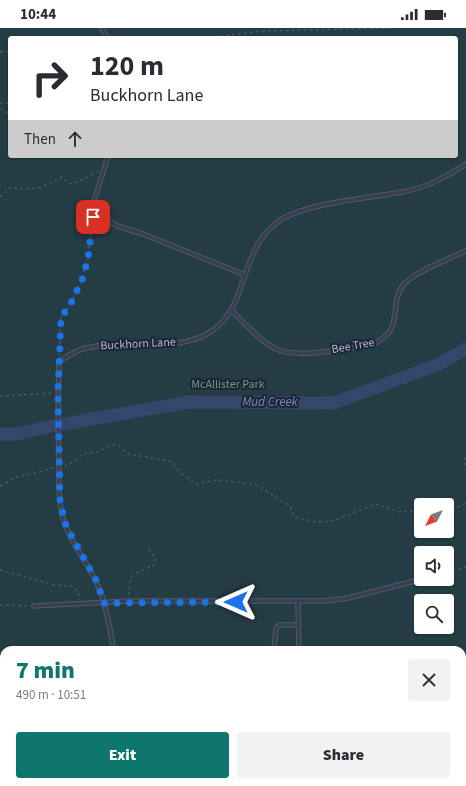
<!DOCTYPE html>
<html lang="en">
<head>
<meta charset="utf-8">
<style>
  body { margin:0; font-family:"Source Sans 3",sans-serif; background:#f2f2f3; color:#2b2b33; height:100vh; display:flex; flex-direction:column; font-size:15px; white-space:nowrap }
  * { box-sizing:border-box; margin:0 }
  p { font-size:13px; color:#7c7c81 }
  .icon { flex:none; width:22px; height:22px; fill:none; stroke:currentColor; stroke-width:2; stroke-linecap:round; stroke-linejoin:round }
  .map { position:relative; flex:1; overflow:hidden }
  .panel { position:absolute; left:0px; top:618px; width:466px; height:140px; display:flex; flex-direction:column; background:#fff; border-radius:12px 12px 0 0; box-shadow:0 1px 3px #0004 }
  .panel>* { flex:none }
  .hud { position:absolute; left:8px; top:8px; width:450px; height:122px; border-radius:4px; box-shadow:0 1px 3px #0004; background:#fff; color:#2b2b33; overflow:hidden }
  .needle { width:26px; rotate:228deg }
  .tools { position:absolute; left:414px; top:470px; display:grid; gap:8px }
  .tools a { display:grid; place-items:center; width:40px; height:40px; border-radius:4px; background:#fff; box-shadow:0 1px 3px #0004; font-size:20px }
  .pin { position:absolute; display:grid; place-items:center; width:34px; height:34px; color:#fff; margin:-17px; border-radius:8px; box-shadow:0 2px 6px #0006 }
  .me { position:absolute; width:44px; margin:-22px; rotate:270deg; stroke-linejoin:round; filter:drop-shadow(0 0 3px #0008) }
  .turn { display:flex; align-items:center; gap:14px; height:84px; padding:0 16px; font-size:18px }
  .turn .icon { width:52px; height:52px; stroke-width:2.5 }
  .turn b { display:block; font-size:28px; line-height:34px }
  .then { display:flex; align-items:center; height:38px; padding:0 16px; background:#0003; gap:8px; font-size:15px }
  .round { display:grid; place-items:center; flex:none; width:42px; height:42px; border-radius:4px; background:#f2f2f3 }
  .headline { display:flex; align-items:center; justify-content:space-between; height:68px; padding:0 16px }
  h1 { font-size:24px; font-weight:800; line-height:30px; color:#0f766e }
  .button { display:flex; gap:8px; margin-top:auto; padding:8px 16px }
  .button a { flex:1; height:46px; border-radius:4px; background:#0f766e; color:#fff; font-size:16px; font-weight:800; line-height:46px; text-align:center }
  .button a+a { background:#f2f2f3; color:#2b2b33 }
  .status { display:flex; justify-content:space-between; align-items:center; height:28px; padding:0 20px; background:#fff; direction:ltr }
  .status svg { height:11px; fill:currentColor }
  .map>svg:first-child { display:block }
  .green { fill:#243c43; fill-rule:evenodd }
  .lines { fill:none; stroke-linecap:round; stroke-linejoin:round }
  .river { stroke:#34466a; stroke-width:13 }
  .lane-casing { stroke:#525a6c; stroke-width:5.5 }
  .path { stroke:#43595f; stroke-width:1.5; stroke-dasharray:3 3; stroke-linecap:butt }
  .lane { stroke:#373f51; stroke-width:3.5 }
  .route { stroke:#1a73e8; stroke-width:7; stroke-dasharray:0 12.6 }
  .labels { text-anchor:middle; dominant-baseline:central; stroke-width:4; stroke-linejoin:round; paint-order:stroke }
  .street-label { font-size:12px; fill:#b3bacc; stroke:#1c2436 }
  .park-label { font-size:12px; fill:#689f7a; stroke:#1c2436 }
  .water-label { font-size:13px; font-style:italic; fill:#788db6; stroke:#1c2436 }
</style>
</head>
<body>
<div class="status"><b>10:44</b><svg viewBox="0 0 49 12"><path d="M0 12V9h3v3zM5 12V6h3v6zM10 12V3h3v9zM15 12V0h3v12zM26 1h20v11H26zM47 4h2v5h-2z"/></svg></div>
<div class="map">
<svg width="466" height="758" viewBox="0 0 466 758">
  <rect width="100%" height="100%" fill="#222d42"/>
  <path class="green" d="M0,0H466V758H0ZM10,10H456V128H10ZM421,477H447V503H421ZM421,525H447V551H421ZM421,573H447V599H421ZM4,622H462V754H4Z"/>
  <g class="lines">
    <g class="river">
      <path d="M65,396L188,374L334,375L437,337L466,321"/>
      <path d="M0,406H17L52,398"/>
    </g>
    <g class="lane-casing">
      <g id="lane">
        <path d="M102,0L107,10"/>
        <path d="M108,128L94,173L103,188L117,198L143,206L245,247"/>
        <path d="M231,282C244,295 258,311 274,320C294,332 347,320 371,317C408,301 386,279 404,256C414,244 451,230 466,223"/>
        <path d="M298,574L299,622"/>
        <path d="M34,578L129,573H325L348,570L423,551"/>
        <path d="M114,622C109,598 106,573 95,551C85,531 69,512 63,490C58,472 59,453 59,435C58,401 58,368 59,334C67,329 74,323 83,321C121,310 165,325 203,308C251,287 236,222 279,193C305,175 370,170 402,164C426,160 446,149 466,136"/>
        <path d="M274,622L276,600L279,597H298"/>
        <path d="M142,754L144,758"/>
      </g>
    </g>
    <g class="path">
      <path d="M202,10L265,3L393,0"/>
      <path d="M0,23L10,24"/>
      <path d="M0,24H6"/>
      <path d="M0,75H10"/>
      <path d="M0,81L10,86"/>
      <path d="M0,169L11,159C31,164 44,159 62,149L70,156L80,153L98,143"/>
      <path d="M59,328L61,289L70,277L82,252L88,231L93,183"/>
      <path d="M0,368L54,365"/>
      <path d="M466,429L464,433L466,441"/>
      <path d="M64,438L70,436L83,426L97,424L112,417H118L128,426L170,433L182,446L196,456L216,452L252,456L260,459L290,478L294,489L317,494L333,493L375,476L400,484L421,482"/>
      <path d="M0,458L14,450L54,440"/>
      <path d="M447,485L466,475"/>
      <path d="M0,542L54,557L71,558L78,563L79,572"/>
      <path d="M447,545L466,539"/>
      <path d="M129,567C128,543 136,546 156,536L155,530L148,520"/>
      <path d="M0,577L30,578"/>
      <path d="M0,729L2,731L1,758"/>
      <path d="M82,754L86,758"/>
      <path d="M20,758L27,754"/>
    </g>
    <use href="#lane" class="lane"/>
  </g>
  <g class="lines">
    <path class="route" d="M93,189L88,231L82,252L70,277L61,289L58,365L60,474L66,498L96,552L104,575L236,574"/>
  </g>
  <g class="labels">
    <g class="street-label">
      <text transform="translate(138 316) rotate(-3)">Buckhorn Lane</text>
      <text transform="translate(353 318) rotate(-10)">Bee Tree</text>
    </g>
    <g class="park-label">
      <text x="228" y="356">McAllister Park</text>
    </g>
    <g class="water-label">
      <text x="270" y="374">Mud Creek</text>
    </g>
  </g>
</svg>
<div class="tools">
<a><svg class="needle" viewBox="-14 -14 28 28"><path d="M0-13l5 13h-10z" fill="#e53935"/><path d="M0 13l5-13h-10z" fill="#7c7c81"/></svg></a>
<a><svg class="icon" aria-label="sound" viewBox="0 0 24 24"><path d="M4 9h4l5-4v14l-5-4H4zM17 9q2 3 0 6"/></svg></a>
<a><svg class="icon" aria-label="search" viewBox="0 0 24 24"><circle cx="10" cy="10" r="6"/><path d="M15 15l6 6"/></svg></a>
</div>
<div class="pin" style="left:93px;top:189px;background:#d93025"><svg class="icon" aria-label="arrive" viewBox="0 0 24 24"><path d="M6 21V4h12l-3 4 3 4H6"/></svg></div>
<svg class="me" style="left:236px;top:574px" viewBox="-20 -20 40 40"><path d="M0-17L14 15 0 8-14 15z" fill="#1a73e8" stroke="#fff" stroke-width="4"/></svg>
<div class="hud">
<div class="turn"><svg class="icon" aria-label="right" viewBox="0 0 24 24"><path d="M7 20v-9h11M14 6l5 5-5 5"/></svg><div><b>120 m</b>Buckhorn Lane</div></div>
<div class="then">Then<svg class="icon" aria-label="ahead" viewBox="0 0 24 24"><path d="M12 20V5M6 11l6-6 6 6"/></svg></div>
</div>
<section class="panel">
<div class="headline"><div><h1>7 min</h1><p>490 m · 10:51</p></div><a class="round"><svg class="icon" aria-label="close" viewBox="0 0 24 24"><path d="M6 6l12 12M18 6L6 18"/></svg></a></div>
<div class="button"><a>Exit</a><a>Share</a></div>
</section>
</div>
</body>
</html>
